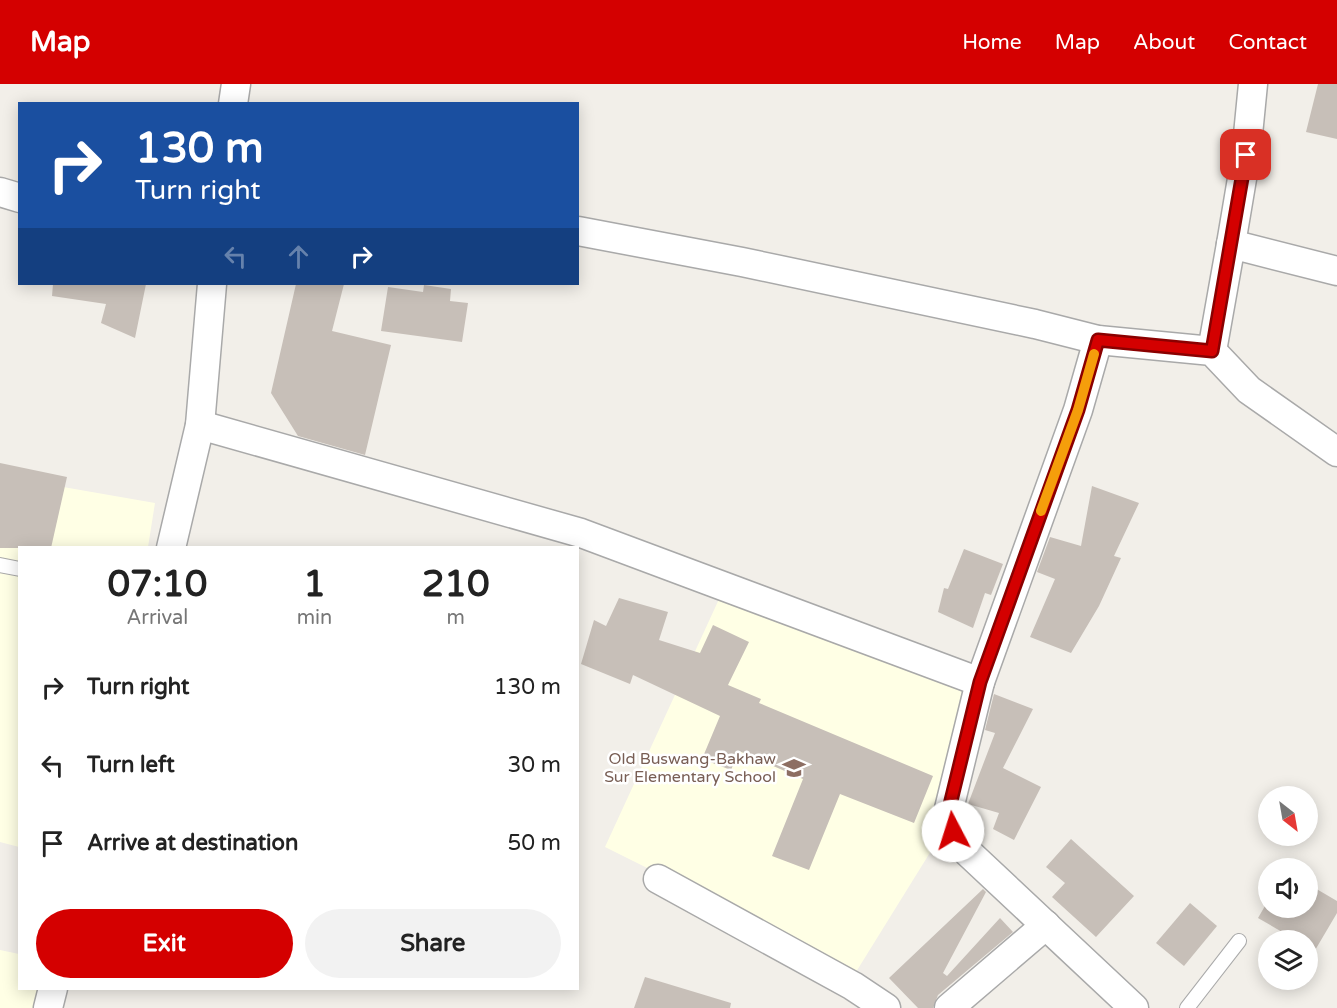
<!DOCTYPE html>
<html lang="en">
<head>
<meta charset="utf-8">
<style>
  body { margin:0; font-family:"Varela Round",sans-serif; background:#f2f2f2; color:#222; height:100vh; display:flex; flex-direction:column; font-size:22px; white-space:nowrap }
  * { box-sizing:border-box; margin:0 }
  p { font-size:20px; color:#767676 }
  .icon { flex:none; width:33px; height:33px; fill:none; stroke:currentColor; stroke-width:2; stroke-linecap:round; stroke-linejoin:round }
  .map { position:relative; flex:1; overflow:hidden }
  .sheet { position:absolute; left:18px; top:462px; width:561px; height:444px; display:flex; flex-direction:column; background:#fff; border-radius:0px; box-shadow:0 3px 15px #0003 }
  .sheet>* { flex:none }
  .banner { position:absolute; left:18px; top:18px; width:561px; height:183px; border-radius:0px; box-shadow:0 3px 15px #0003; background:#1a4fa0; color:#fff; overflow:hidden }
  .needle { width:39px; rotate:149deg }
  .fabs { position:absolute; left:1258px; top:702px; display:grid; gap:12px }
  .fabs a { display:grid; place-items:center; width:60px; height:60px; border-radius:50%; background:#fff; box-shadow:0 3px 15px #0003; font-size:30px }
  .pin { position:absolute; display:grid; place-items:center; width:51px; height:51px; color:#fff; margin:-26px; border-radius:12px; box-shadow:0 3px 9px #0006 }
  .me { position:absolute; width:66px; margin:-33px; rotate:355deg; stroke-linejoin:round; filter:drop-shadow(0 0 4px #0008) }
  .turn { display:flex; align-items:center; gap:21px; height:126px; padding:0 18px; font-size:27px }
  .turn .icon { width:78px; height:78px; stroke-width:2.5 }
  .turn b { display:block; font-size:42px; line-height:51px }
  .lanes { display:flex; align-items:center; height:57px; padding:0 18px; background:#0003; justify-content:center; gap:30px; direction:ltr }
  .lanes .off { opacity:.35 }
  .eta { display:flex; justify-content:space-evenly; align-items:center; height:102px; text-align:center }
  .eta b { font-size:36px; font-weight:800; line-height:42px }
  .primary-button { display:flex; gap:12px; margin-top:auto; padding:12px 18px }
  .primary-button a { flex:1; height:69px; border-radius:36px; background:#d40000; color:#fff; font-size:24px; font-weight:800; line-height:69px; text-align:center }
  .primary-button a+a { background:#f2f2f2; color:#222 }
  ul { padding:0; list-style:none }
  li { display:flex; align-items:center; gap:18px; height:78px; padding:0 18px }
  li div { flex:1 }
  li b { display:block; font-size:22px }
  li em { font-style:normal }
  header { display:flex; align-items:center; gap:36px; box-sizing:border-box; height:84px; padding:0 30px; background:#d40000; color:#fff }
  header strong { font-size:28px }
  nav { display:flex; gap:33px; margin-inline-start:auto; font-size:21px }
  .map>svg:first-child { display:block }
  .education { fill:#ffffe5 }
  .building { fill:#c7bfb8 }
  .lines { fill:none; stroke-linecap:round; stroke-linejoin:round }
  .service-casing { stroke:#a9a9a9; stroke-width:16 }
  .minor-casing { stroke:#a9a9a9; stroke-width:31 }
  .service { stroke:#fff; stroke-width:14 }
  .minor { stroke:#fff; stroke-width:28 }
  .route-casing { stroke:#8a0000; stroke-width:15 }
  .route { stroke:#d40000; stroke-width:10 }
  .slow { stroke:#f59e0b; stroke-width:10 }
  .labels { text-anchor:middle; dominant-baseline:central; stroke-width:5; stroke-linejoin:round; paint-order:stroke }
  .education-label { font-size:16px; fill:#785e54; stroke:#fff; text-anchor:end }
</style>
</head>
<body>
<header>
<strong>Map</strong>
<nav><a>Home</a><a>Map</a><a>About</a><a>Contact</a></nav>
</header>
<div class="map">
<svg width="1337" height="924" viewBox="0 0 1337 924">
  <rect width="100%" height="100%" fill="#f2efe9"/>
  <g class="education">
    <path d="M0,392L155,419L148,463L20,464L19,763L0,758Z"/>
    <path d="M720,513L962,605L931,767L856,888L605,763Z"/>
    <path d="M0,866L19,870L20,904L45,905L40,924H0Z"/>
  </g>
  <g class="building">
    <path d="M1318,0H1337V55L1306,48Z"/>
    <path d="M53,200H146L135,254L101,239L106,220L52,212Z"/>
    <path d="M296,200H344L332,247L391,261L365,371L298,352L271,309Z"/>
    <path d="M424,201L451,205L450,217L468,219L462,258L381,247L388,203L423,208Z"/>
    <path d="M0,379L67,393L51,464H0Z"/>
    <path d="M1092,402L1139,419L1114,472L1121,474L1099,522L1071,569L1030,553L1055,495L1037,488L1050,453L1081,462Z"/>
    <path d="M964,465L1003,480L991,511L985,509L973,544L938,528L944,504L948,505Z"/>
    <path d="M619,514L668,528L659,556L700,569L713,541L749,558L728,601L761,615L759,619L933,692L914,739L840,710L809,786L772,772L803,695L739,667L731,686L702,675L720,632L633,591L630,600L581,580L594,536L606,542Z"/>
    <path d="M994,610L1033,625L1003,684L1041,703L1014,756L993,745L999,729L968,720L995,649L985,646Z"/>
    <path d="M1071,755L1134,812L1096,853L1052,813L1065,799L1046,783Z"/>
    <path d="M1308,800L1337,817V829L1314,868L1308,864V856H1296L1258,834L1269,815V824H1308Z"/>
    <path d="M983,805L986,808L943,889L947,892L1000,834L1013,848L938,911L933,924H918L889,894Z"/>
    <path d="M1190,819L1217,842L1184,882L1156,859Z"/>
    <path d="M645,893L731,919L730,924H634Z"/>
  </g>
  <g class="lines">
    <g class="service-casing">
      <g id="service">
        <path d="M0,481L20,485"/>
        <path d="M1187,924L1239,857"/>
      </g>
    </g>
    <g class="minor-casing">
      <g id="minor">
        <path d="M233,20L236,0"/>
        <path d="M0,108L20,114"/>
        <path d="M578,147L742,178L1035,240L1098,256L1212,267L1249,306L1337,368"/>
        <path d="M1231,160L1246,71L1253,0"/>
        <path d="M1098,256L1078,326L980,598L947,733L959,760L1134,924"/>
        <path d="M1212,267L1231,160L1337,187"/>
        <path d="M200,341L581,449L980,598"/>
        <path d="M171,464L200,341L212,200"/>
        <path d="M658,795L853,902L886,924"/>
        <path d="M48,924L53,904"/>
        <path d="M949,924L1046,841"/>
      </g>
    </g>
    <use href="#service" class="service"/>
    <use href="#minor" class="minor"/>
  </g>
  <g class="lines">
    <g class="route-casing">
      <path id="route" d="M953,747L947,733L980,598L1078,326L1098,256L1212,267L1246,71"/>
    </g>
    <use href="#route" class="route"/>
    <path class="slow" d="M1041,427L1078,326L1094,270"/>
  </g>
  <defs>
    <g id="school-bare" transform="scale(1.8)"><path d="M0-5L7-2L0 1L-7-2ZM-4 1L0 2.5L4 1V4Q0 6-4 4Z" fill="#8d6e63" stroke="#fff" stroke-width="2.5" paint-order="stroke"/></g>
  </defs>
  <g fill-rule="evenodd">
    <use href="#school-bare" x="794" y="684"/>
  </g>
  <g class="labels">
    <g class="education-label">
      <text x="776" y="675">Old Buswang-Bakhaw<tspan x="776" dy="18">Sur Elementary School</tspan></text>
    </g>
  </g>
</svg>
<div class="fabs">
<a><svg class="needle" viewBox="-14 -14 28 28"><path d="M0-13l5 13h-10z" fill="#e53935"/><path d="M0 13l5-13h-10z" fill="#767676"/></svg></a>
<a><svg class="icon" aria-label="sound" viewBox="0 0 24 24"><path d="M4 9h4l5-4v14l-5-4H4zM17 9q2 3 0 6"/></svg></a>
<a><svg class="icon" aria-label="layers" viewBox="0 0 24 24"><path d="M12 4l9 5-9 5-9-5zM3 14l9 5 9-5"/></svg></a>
</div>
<div class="pin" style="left:1246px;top:71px;background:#d93025"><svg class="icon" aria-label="arrive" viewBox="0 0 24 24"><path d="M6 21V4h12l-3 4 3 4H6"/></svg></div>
<svg class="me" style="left:953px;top:747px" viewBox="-20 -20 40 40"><circle r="19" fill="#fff"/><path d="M0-13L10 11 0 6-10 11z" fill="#d40000"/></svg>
<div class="banner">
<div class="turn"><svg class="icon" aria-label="right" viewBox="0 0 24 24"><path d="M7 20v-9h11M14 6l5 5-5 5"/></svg><div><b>130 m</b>Turn right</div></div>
<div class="lanes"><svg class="icon off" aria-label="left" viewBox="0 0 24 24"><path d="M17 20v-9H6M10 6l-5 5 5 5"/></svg><svg class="icon off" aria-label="ahead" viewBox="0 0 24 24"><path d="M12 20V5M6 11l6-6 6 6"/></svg><svg class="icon" aria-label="right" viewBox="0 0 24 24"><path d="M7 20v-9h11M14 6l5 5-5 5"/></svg></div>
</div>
<section class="sheet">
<div class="eta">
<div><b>07:10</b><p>Arrival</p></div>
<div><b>1</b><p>min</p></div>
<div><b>210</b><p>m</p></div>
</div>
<ul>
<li><svg class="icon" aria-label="right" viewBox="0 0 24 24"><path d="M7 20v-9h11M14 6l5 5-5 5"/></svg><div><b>Turn right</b></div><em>130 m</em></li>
<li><svg class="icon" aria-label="left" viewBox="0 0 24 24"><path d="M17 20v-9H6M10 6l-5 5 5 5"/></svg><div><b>Turn left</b></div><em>30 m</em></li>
<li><svg class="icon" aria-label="arrive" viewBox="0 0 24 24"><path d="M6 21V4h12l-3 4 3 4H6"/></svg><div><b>Arrive at destination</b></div><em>50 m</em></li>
</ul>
<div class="primary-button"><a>Exit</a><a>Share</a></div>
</section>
</div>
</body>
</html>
